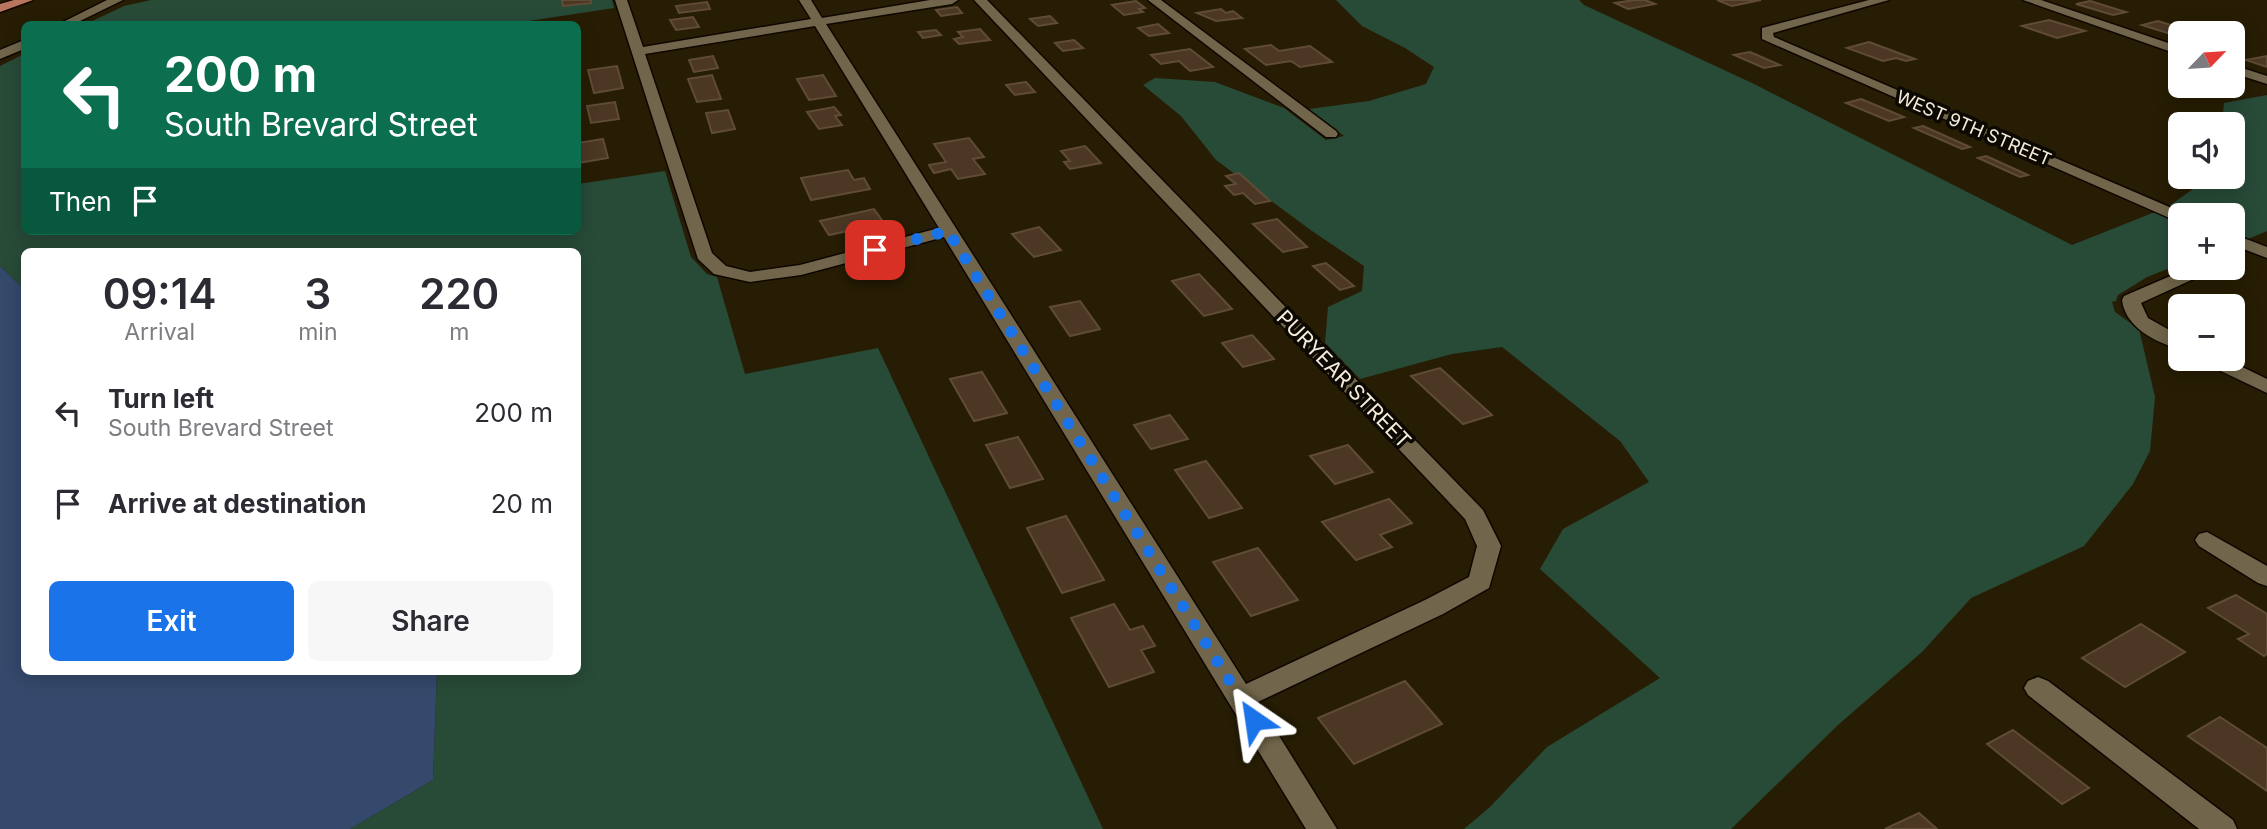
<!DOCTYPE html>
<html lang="en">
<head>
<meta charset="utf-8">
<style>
  body { margin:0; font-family:Inter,sans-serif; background:#f7f7f7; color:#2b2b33; height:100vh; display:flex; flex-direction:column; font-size:26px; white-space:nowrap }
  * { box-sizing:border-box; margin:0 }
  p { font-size:23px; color:#7c7c81 }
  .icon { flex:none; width:38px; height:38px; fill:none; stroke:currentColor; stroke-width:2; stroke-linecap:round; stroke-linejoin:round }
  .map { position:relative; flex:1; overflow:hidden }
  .panel { position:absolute; left:21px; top:248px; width:560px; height:427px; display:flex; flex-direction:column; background:#fff; border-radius:10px; box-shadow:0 4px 18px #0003 }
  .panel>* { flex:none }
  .banner { position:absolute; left:21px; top:21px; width:560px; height:214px; border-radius:10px; box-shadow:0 4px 18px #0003; background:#0b6e4f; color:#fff; overflow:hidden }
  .needle { width:46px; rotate:65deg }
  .buttons { position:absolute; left:2168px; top:21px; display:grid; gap:14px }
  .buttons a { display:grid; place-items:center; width:77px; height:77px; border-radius:10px; background:#fff; box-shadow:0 4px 18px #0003; font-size:35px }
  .pin { position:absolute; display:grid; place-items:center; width:60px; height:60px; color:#fff; margin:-30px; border-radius:14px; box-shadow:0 4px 10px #0006 }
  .me { position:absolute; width:77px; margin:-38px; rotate:328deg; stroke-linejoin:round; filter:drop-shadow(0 0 5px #0008) }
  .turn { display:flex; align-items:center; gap:24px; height:147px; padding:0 28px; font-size:32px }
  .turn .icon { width:91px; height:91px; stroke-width:2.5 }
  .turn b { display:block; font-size:49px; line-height:60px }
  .then { display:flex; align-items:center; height:66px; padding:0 28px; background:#0003; gap:14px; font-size:26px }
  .eta { display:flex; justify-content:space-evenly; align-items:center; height:119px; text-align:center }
  .eta b { font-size:42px; font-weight:600; line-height:49px }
  .action { display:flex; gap:14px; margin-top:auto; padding:14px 28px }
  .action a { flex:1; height:80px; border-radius:10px; background:#1a73e8; color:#fff; font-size:28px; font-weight:600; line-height:80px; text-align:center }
  .action a+a { background:#f7f7f7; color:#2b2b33 }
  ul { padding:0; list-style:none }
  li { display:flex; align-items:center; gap:21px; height:91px; padding:0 28px }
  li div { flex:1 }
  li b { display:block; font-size:26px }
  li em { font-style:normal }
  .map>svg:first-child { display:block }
  .green { fill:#284b38 }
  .water { fill:#35496c }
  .building { fill:#4b3723; stroke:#5f4b36; stroke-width:2 }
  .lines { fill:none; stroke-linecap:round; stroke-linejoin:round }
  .minor-casing { stroke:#100700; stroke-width:3 }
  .major-casing { stroke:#100700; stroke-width:3 }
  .minor { fill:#71664b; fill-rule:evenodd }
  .major { fill:#b8765e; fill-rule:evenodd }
  .route { stroke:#1a73e8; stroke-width:12; stroke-dasharray:0 21.6 }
  .labels { text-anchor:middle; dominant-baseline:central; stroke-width:7; stroke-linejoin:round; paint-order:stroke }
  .far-street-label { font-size:18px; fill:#f4edde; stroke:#0c0802 }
  .street-label { font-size:21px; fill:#f4edde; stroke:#0c0802 }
</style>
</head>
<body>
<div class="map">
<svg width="2267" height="829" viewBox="0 0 2267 829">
  <rect width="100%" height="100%" fill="#271d04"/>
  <g class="green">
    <path d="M151,0H612L614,8L509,24H86L124,6Z"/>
    <path d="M1336,0H1579L1584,5L1752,83L2072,245L2155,212L2180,222V264L2147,277L2118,295L2116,301L2112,302L2115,312L2139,329L2155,397L2150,451L2133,484L2084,546L1971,598L1923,651L1838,725L1731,829H1464L1490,807L1547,747L1660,678L1540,569L1563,529L1649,482L1620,441L1502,347L1452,354L1360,379L1325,343L1328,307L1362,291L1364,266L1312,231L1216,160L1181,116L1143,85L1155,78L1215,82L1284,108L1326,140L1344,136L1309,109L1369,101L1426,84L1434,67L1405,48L1362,26Z"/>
    <path d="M24,54V231H578V184L665,171L691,257L707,274L717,277L745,374L878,348L1103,829H350L433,780L437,672H578V252H24V289L0,266V66Z"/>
    <path d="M2267,95V231L2248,239L2233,233V215H2192L2169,206L2210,177H2233V157L2238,152L2233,144V124H2222L2224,103Z"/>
  </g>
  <path class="water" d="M0,266L24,289V672H437L433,780L350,829H0Z"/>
  <g class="building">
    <path d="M562,0H591V3L563,6Z"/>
    <path d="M1634,0H1645L1655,4L1628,9L1615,3Z"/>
    <path d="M1717,0H1761L1732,6Z"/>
    <path d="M1136,1L1145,8L1139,9L1143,12L1124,15L1112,5Z"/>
    <path d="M2090,1L2126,12L2113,15L2076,4Z"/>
    <path d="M707,2L710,9L679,13L676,6Z"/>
    <path d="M957,7L962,13L941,16L936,10Z"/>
    <path d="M1221,9L1226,13L1233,11L1242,18L1216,21L1197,13Z"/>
    <path d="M1050,16L1057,23L1038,26L1030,19Z"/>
    <path d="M693,17L699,27L676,30L670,20Z"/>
    <path d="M2049,20L2085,31L2057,38L2022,26Z"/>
    <path d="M2158,21L2196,33H2180V37L2142,25Z"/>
    <path d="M1158,24L1169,33L1149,36L1138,28Z"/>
    <path d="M980,29L990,40L959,44L954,39L963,37L958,32Z"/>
    <path d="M936,30L941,35L923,38L918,32Z"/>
    <path d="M1074,40L1083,48L1063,51L1055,43Z"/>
    <path d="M1869,42L1915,59L1906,61L1896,58L1883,61L1847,48Z"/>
    <path d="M1271,45L1279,51L1310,46L1332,62L1300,67L1291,61L1266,65L1245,49Z"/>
    <path d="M1190,49L1213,67L1190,71L1179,61L1161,64L1151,55Z"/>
    <path d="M1750,52L1780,65L1764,68L1734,55Z"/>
    <path d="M713,56L718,68L694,72L689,60Z"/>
    <path d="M2267,56V67L2246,60Z"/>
    <path d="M617,66L623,88L594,93L588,70Z"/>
    <path d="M712,75L721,99L697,102L688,79Z"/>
    <path d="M823,75L836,96L809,100L797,79Z"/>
    <path d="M1026,82L1035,92L1015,95L1006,85Z"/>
    <path d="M1861,99L1904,117L1889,121L1846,103Z"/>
    <path d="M615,102L619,119L591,123L587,106Z"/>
    <path d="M834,107L841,115L835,116L842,125L819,129L807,112Z"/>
    <path d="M728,110L735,129L712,133L706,113Z"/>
    <path d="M1923,126L1970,147L1962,149L1914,128Z"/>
    <path d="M969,138L984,157L973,159L985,174L958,179L951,169L934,173L929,165L946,162L934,144Z"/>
    <path d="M603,139L608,158L578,163V143Z"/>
    <path d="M1085,146L1101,163L1070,169L1064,162L1070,161L1061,151Z"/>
    <path d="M1986,156L2028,175L2020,177L1978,158Z"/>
    <path d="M848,170L854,180L864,178L870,189L811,200L801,178Z"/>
    <path d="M1239,173L1270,201L1255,204L1243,193L1234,195L1225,186L1236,184L1226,176Z"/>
    <path d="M874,209L884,223L829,235L820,221Z"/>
    <path d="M1277,219L1307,247L1283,252L1253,224Z"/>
    <path d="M1039,227L1061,250L1034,257L1012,234Z"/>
    <path d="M1326,263L1354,286L1340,290L1313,266Z"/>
    <path d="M1199,274L1232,309L1204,316L1172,281Z"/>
    <path d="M1080,301L1100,329L1070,336L1050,307Z"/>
    <path d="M1252,335L1274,359L1243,367L1222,343Z"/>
    <path d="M1440,368L1492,415L1463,424L1411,376Z"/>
    <path d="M982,372L1007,413L974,421L950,379Z"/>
    <path d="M1170,415L1188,439L1151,449L1134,425Z"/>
    <path d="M1018,437L1043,479L1010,488L986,445Z"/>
    <path d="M1348,445L1373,472L1335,484L1310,456Z"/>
    <path d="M1206,461L1242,508L1209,518L1175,470Z"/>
    <path d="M1389,499L1412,523L1380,535L1392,547L1356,560L1322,522Z"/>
    <path d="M1066,516L1104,580L1062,593L1027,528Z"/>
    <path d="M1258,548L1298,600L1251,616L1213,562Z"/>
    <path d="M2236,595L2267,614V654L2264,656L2238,639L2249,634L2208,608Z"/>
    <path d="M1114,604L1130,630L1143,626L1155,646L1141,650L1154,672L1109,687L1071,618Z"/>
    <path d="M2141,624L2185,652L2125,687L2082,658Z"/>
    <path d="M1405,681L1442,724L1354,764L1318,718Z"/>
    <path d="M2220,717L2267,748V791L2188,736Z"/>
    <path d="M2013,730L2089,788L2062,804L1987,744Z"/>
    <path d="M1919,813L1937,829H1885Z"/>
  </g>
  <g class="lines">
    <g class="minor-casing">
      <g id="minor">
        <path d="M107,0H123L74,24H59Z"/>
        <path d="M615,0H627L643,47L811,19L799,0H811L822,18L930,0H958L952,4L826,24L1246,684L1425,600L1469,577L1477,546L1465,519L974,0H987L1483,510L1501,546L1489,588L1443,614L1258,702L1337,829H1306L944,237L801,275L750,282L714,274L698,259ZM815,26L939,228L800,265L750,272L726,266L712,253L645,54Z"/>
        <path d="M1148,0H1161L1336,131L1338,134L1336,137H1326Z"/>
        <path d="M1869,0H1889L1773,33L1774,37L2188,215H2180V221L2174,220L1762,39V28Z"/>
        <path d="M2023,0H2041L2180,47V55Z"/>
        <path d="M24,40V49L0,59V50Z"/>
        <path d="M2233,65L2267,76V84L2233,73Z"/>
        <path d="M2233,234L2267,247V258L2233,245Z"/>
        <path d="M2189,268H2212L2209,272L2141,303L2148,318L2180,336V349C2156,343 2125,327 2122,300L2124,296Z"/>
        <path d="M2201,359H2226L2267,379V393L2204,363Z"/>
        <path d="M2207,532L2267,566V586L2258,583L2199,546L2195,540L2199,534Z"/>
        <path d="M2038,677L2048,681L2233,820L2237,829H2199L2028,695L2024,688L2028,681Z"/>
      </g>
    </g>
    <g class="major-casing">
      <path id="major" d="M14,0H33L0,12V4Z"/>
    </g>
    <use href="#minor" class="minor"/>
    <use href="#major" class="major"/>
  </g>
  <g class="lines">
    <path class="route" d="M875,250L948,231L1254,720"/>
  </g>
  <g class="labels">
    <g class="far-street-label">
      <text transform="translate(1974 128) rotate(23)">WEST 9TH STREET</text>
    </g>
    <g class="street-label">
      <text transform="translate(1344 379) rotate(46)">PURYEAR STREET</text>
    </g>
  </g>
</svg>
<div class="buttons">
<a><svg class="needle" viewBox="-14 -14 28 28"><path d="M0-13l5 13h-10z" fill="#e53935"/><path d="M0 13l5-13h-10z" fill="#7c7c81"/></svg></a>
<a><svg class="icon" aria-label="sound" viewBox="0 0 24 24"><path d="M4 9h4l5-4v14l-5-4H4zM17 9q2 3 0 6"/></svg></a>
<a>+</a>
<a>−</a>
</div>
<div class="pin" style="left:875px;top:250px;background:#d93025"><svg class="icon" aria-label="arrive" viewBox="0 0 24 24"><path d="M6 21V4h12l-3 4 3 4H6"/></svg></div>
<svg class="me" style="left:1254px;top:720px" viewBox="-20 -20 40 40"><path d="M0-17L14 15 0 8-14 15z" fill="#1a73e8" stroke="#fff" stroke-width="4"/></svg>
<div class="banner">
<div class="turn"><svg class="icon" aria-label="left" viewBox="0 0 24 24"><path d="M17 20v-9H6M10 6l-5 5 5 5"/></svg><div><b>200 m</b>South Brevard Street</div></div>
<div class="then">Then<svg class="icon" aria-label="arrive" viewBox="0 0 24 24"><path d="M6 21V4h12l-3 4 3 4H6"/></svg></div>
</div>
<section class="panel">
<div class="eta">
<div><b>09:14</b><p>Arrival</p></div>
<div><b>3</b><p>min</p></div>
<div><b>220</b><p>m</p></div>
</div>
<ul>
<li><svg class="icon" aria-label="left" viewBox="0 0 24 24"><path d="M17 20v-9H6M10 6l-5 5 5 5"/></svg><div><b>Turn left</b><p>South Brevard Street</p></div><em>200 m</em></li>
<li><svg class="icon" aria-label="arrive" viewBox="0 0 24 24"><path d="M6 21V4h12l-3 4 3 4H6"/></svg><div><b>Arrive at destination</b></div><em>20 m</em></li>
</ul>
<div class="action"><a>Exit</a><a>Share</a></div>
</section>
</div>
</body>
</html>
